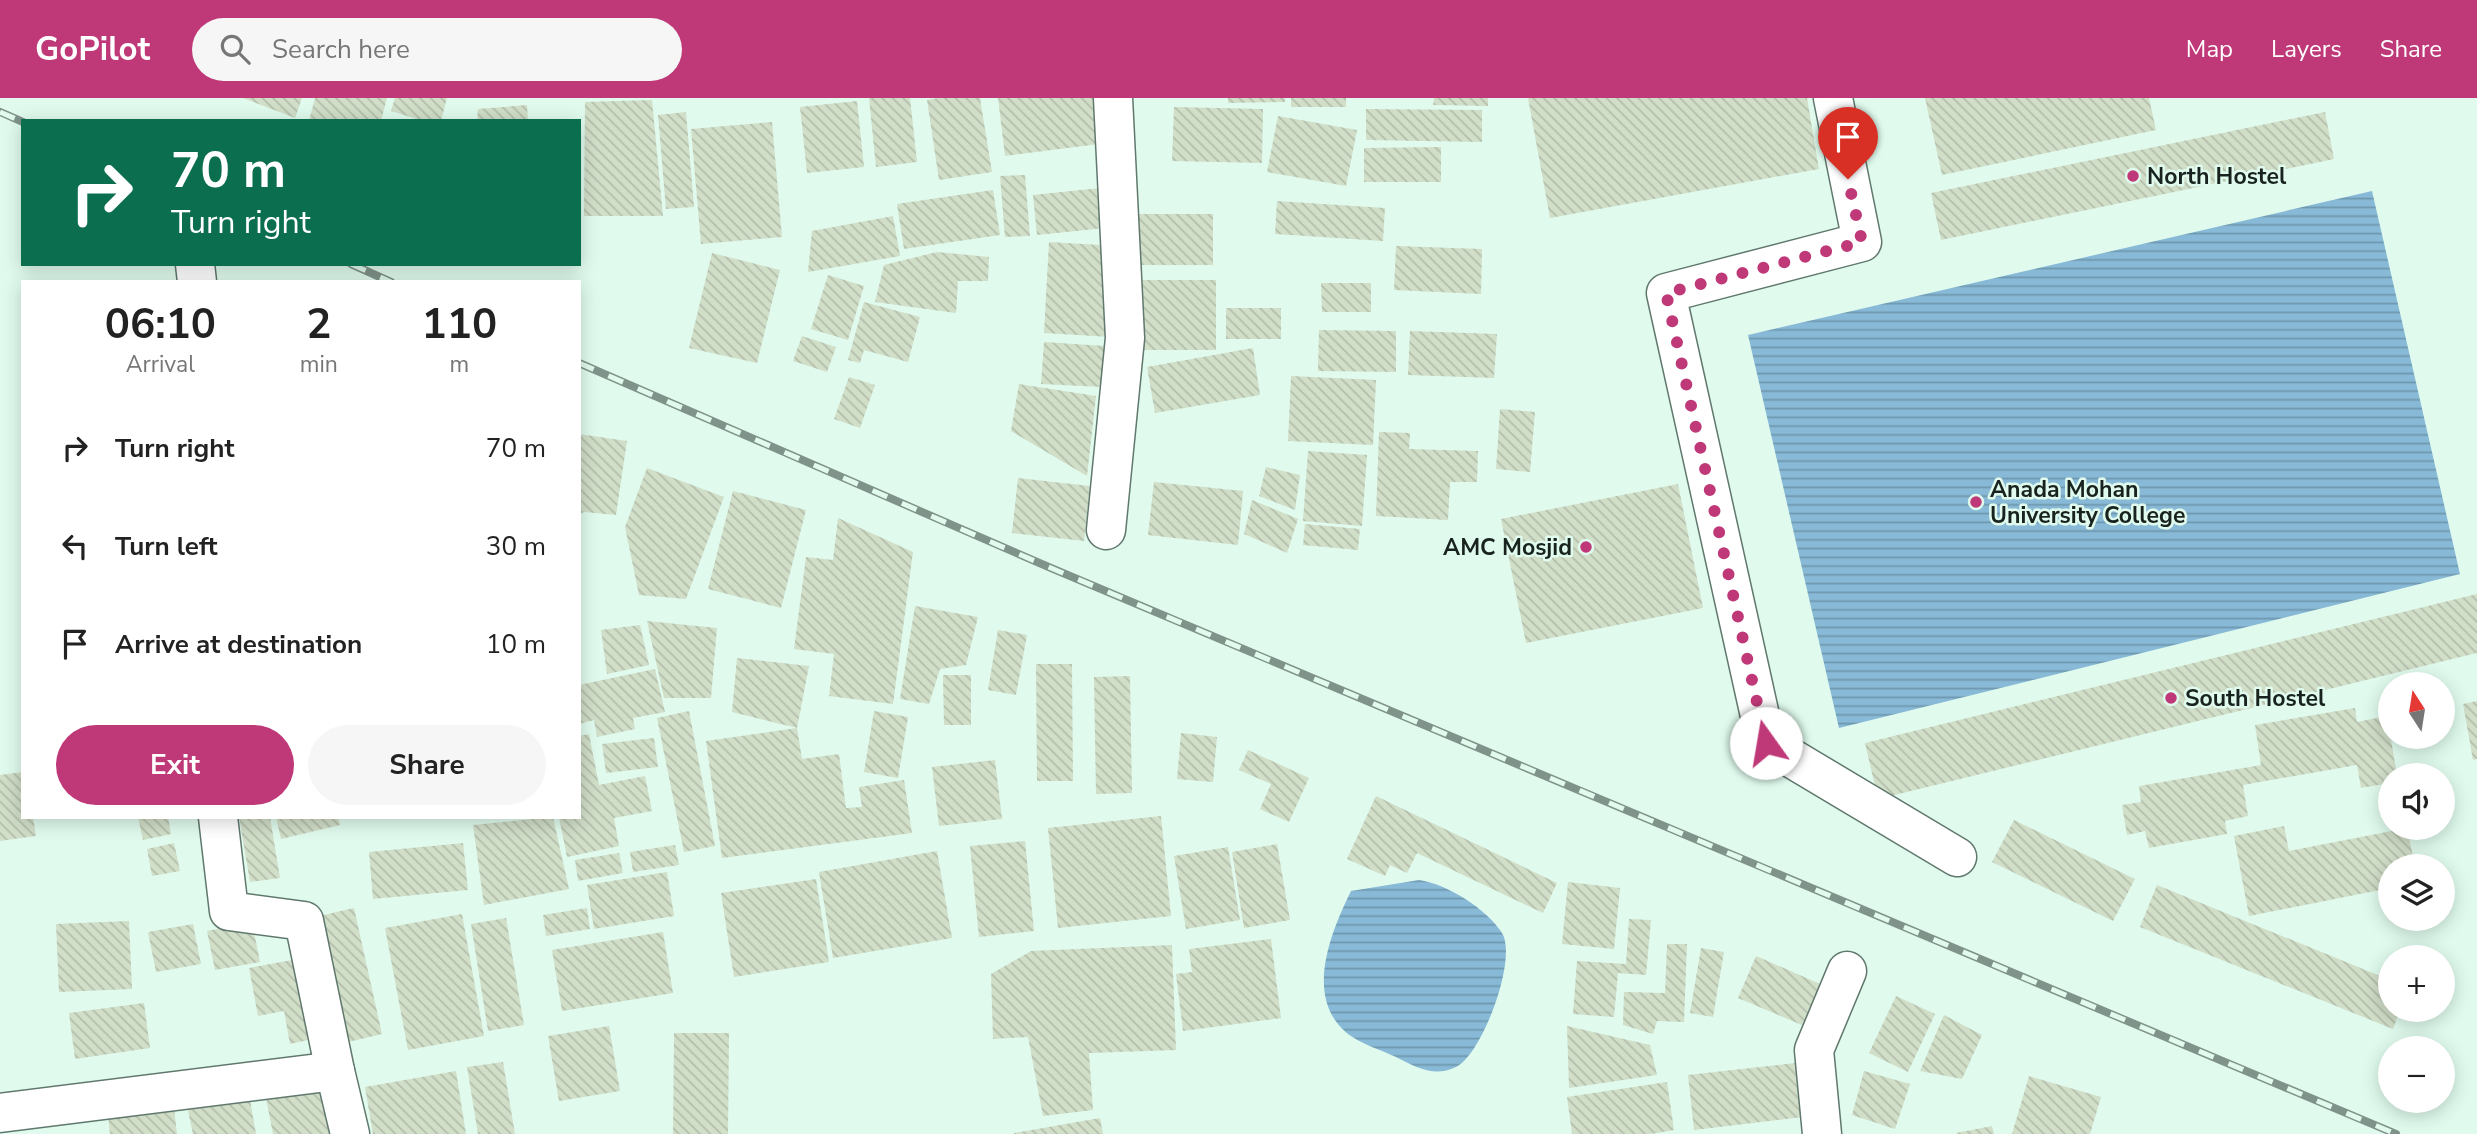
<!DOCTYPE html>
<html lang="en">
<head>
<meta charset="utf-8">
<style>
  body { margin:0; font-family:"Nunito Sans",sans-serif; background:#f6f6f6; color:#222; height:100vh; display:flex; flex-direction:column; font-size:26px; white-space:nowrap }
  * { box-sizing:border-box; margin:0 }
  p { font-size:23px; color:#767676 }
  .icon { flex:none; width:38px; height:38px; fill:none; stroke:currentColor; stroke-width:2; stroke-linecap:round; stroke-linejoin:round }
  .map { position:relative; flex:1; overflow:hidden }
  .side { position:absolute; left:21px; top:182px; width:560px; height:539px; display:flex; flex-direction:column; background:#fff; border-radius:0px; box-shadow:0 4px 18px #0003 }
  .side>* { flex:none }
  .top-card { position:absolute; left:21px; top:21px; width:560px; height:147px; border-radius:0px; box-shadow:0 4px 18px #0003; background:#0b6e4f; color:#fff; overflow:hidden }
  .needle { width:46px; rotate:348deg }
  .controls { position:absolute; left:2378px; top:574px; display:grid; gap:14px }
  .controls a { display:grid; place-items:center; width:77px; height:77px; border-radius:50%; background:#fff; box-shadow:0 4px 18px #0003; font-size:35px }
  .pin { position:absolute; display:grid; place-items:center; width:60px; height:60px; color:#fff; margin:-72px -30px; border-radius:50% 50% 50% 0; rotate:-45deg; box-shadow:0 0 7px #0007 }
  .pin .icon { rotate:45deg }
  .me { position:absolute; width:77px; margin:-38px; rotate:347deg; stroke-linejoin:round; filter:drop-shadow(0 0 5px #0008) }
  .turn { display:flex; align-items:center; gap:24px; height:147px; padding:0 35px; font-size:32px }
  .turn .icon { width:91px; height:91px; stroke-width:2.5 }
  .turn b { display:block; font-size:49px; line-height:60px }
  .eta { display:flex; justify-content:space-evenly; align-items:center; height:119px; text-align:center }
  .eta b { font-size:42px; font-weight:700; line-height:49px }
  .button { display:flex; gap:14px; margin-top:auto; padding:14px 35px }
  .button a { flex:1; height:80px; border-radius:42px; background:#bf3878; color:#fff; font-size:28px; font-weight:700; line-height:80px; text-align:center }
  .button a+a { background:#f6f6f6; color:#222 }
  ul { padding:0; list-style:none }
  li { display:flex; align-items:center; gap:21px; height:98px; padding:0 35px }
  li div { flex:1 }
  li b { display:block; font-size:26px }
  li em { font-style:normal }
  header { display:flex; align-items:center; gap:42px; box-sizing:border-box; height:98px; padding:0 35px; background:#bf3878; color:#fff }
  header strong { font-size:33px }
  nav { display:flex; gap:38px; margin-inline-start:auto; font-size:24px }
  .search { width:490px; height:63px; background:#f6f6f6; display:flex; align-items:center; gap:18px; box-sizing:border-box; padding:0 24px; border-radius:38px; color:#767676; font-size:26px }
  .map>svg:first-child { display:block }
  .water { fill:url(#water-rules) }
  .building { fill:url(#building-back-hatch) }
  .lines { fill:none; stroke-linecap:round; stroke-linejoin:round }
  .minor-casing { stroke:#60786d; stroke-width:41 }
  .minor { stroke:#fff; stroke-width:38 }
  .rail-casing { stroke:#80938a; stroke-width:8 }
  .rail { stroke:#e0fbee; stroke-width:5; stroke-dasharray:16; stroke-linecap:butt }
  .route { stroke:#bf3878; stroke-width:12; stroke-dasharray:0 21.6 }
  .poi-dot { fill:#bf3878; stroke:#e0fbee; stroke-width:2.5 }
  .labels { text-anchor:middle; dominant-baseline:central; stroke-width:5; stroke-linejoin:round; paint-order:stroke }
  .poi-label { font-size:23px; font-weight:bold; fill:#18221e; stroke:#e0fbee; text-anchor:start }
</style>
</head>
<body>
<header>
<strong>GoPilot</strong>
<div class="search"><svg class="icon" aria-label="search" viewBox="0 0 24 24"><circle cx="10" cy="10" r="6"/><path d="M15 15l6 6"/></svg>Search here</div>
<nav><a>Map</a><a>Layers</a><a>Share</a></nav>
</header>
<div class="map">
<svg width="2477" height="1036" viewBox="0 0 2477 1036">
  <defs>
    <pattern id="water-rules" width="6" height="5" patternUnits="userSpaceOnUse" patternTransform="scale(1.75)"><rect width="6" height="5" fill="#88bad7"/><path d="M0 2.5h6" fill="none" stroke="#6e97ae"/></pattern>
    <pattern id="building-back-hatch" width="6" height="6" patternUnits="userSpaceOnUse" patternTransform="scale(1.75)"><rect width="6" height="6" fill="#d1dec8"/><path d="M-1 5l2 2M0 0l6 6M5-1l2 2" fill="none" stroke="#b3beab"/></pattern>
  </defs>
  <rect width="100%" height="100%" fill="#e0fbee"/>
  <g class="water">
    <path d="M2372,93L2460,476L1839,630L1748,237Z"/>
    <path d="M1419,782C1447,786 1487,811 1502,835C1518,860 1482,957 1456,969C1434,980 1416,969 1396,959C1381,952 1361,946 1348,936C1303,900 1331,834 1351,793Z"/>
  </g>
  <g class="building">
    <path d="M243,0H302L295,20Z"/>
    <path d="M315,0H387L381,23H309Z"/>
    <path d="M395,0H447L441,23H423L391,13Z"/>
    <path d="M869,0H910L917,64L876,69Z"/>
    <path d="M938,0H980L992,74L939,82L927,2Z"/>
    <path d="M998,0H1101L1107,45L1005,58Z"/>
    <path d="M1228,0H1285V4L1228,5Z"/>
    <rect x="1291" y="0" width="55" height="9"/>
    <path d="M1434,0H1488V8L1433,7Z"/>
    <path d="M1528,0H1807L1819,71L1550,120Z"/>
    <path d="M1925,0H2149L2156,32L1942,77Z"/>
    <path d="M652,2L663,118H584L585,4Z"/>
    <path d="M857,3L864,69L807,75L800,9Z"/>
    <path d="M527,7L528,23H477L478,11Z"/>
    <path d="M1174,9L1263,11L1262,65L1172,63Z"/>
    <path d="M1366,11L1482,12V44L1366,42Z"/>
    <path d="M686,14L694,109L666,111L658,17Z"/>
    <path d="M2325,14L2334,61L1941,142L1931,95Z"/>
    <path d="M1278,18L1357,32L1346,88L1267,74Z"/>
    <path d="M772,24L782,139L701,146L691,31Z"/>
    <path d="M1441,49V84H1364V50Z"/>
    <path d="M1025,77L1030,138L1005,139L1000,78Z"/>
    <path d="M1110,89L1115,129L1037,137L1033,97Z"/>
    <path d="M993,92L1000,137L904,151L897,106Z"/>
    <path d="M1277,103L1385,110L1383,143L1275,136Z"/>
    <rect x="1131" y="116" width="82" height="51"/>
    <path d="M893,118L900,158L808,174L812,133Z"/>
    <path d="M1049,144L1117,148L1111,239L1044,235Z"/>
    <path d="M1396,148L1482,151L1481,196L1394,192Z"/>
    <path d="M937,154L989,159L988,183H958L956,215L875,204L884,167Z"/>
    <path d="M712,155L780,172L757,265L689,250Z"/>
    <path d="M828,177L864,188L848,242L811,231Z"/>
    <rect x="1134" y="182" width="82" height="70"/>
    <path d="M1321,185H1371V214H1322Z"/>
    <path d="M864,204L920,219L908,264L864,252L860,265L848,262Z"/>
    <rect x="1226" y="210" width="55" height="31"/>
    <path d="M1319,232L1396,233V274L1318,273Z"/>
    <path d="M1410,233L1497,236L1494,280L1408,277Z"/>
    <path d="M802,238L836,249L827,274L793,263Z"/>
    <path d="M1044,244L1105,248L1103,289L1041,286Z"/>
    <path d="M1253,250L1260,297L1155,315L1147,269Z"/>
    <path d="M1291,278L1376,282L1373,347L1288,343Z"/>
    <path d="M849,279L875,287L860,330L834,321Z"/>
    <path d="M1019,286L1096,298L1087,378L1011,333Z"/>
    <path d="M1500,311L1535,314L1530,374L1496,371Z"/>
    <path d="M1379,334L1410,335L1409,351L1478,353L1477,384H1450L1448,422L1376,418Z"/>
    <path d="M579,336L627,343L616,417L584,414L579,417Z"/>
    <path d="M1308,353L1367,357L1362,428L1303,423Z"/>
    <path d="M1266,369L1300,377L1295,412L1259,398Z"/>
    <path d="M647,370L724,399L686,501L639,497L625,429Z"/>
    <path d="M1018,380L1090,388L1084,443L1012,435Z"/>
    <path d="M1154,384L1243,393L1238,447L1148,437Z"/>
    <path d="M1678,386L1703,510L1526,545L1501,421Z"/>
    <path d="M733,393L806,412L781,510L708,491Z"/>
    <path d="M1252,402L1298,421L1287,455L1244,436Z"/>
    <path d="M838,420L913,454L893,606L829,598L834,556L794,551L806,459L833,462Z"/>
    <path d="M1305,426L1360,431L1358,452L1303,447Z"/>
    <path d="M2477,496V555L1878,701L1865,645Z"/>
    <path d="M915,508L978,519L966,567L940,571L929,606L900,601Z"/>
    <path d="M647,523L717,530L711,600H664Z"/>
    <path d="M640,527L649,567L607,576L601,532Z"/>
    <path d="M998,532L1027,537L1016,597L988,592Z"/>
    <path d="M737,560L809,568L797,630L732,614Z"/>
    <path d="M1036,566H1072L1073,683H1037Z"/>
    <path d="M655,571L665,614L633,620L635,631L597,639L594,622L579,626V587Z"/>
    <path d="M943,577H971V627H944Z"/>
    <path d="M1130,578L1132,695L1096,696L1094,579Z"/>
    <path d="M2477,603V661L2473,662L2463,606Z"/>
    <path d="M2355,610L2357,624L2387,618L2397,677H2390V685L2361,690L2357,667L2243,687L2248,718L2225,723L2227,736L2149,750L2145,733L2127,737L2122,707L2141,704L2139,688L2261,667L2255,627Z"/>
    <path d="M689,613L715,748L684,754L657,620Z"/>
    <path d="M874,613L908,619L898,680L864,674Z"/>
    <path d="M797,630L802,661L839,656L846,710L862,709L859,689L904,682L912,735L722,760L706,643Z"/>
    <path d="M1181,635L1217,639L1213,684L1177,681Z"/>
    <path d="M589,636L599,687L645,678L652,713L614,720L619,748L567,759L559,719H579V638Z"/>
    <path d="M654,640L658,669L606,675L602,646Z"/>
    <path d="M1248,652L1309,680L1289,724L1260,711L1271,686L1239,672Z"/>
    <path d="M995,662L1002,721L939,728L932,669Z"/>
    <path d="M23,674V719H33L36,738L0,743V677Z"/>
    <path d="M1376,698L1557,785L1543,815L1417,755L1407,775L1390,767L1385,778L1347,761Z"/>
    <path d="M1161,718L1171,818L1058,830L1048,730Z"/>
    <path d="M138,719H168L171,736L143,742Z"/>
    <path d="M239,719H270L280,780L250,784Z"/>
    <path d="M276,719H338L340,727L281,741Z"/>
    <path d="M553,719L569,791L484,807L473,727Z"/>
    <path d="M2014,722L2135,781L2113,823L1992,764Z"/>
    <path d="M2284,728L2289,753L2407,730L2415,768H2390V790L2249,818L2234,738Z"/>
    <path d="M1025,743L1034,833L979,839L970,748Z"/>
    <path d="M174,745L180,773L152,778L147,751Z"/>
    <path d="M463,745L468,792L373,801L369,754Z"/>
    <path d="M1277,746L1290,822L1244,830L1232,754Z"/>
    <path d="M675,747L679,767L633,774L630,754Z"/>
    <path d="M1228,749L1240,822L1186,831L1174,758Z"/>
    <path d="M937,753L952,840L833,860L819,774Z"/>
    <path d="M619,755L623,775L578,783L575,762Z"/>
    <path d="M667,774L674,818L594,831L587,787Z"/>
    <path d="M816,781L829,864L734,879L721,795Z"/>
    <path d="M1568,784L1620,790L1614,851L1562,846Z"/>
    <path d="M2157,787L2390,882V912H2400L2393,931L2140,829Z"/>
    <path d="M354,810L382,936L344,945L315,819Z"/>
    <path d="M587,810L590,831L546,838L543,817Z"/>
    <path d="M462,816L484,938L408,952L385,830Z"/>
    <path d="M506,820L524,927L488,933L471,826Z"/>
    <path d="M1629,821L1651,822L1646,877L1618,875L1614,919L1573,916L1577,863L1626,866Z"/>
    <path d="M129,823L132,891L59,894L56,826Z"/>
    <path d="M252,824L260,864L215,872L207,833Z"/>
    <path d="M193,826L201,866L156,874L148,834Z"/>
    <path d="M663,834L673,895L562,913L552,852Z"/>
    <path d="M1271,841L1281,920L1183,933L1176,876L1192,874L1189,851Z"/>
    <path d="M1667,846H1687L1684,924L1657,923L1653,936L1623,927L1624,894L1665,895Z"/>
    <path d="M1172,847L1176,952L1089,955L1093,1012L1043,1018L1028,939L993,941L991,876L1031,853Z"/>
    <path d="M1701,850L1724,854L1713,919L1690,915Z"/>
    <path d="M1756,858L1827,889L1809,930L1738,900Z"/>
    <path d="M292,862L308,942L290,946L284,913L258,918L249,870Z"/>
    <path d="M1896,898L1935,916L1908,974L1869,955Z"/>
    <path d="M144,905L150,950L75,961L69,915Z"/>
    <path d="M1944,917L1982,937L1962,981L1920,973Z"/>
    <path d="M609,928L620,993L559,1003L548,938Z"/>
    <path d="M1567,928L1650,947L1657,977L1569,990Z"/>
    <path d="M674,935H729L728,1036H673Z"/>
    <path d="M503,964L515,1036H478L467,969Z"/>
    <path d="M1804,964L1811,1018L1694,1032L1688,977Z"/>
    <path d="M456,973L466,1036H373L365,989Z"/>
    <path d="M1864,973L1910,986L1895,1031L1852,1017Z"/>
    <path d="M2029,978L2101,999L2090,1036H2012Z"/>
    <path d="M327,984L336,1036H273L265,995Z"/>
    <path d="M1667,984L1674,1032L1651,1036H1572L1567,999Z"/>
    <path d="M249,996L256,1036H193L187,1008Z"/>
    <path d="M173,1001L177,1036H110L107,1009Z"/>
    <path d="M1100,1020L1103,1036H1014V1035Z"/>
    <path d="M1992,1028L1994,1036H1957L1956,1035Z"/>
  </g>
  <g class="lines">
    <g class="minor-casing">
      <g id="minor">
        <path d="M1833,0L1862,144L1666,195L1766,645L1957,759"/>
        <path d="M195,166L197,184"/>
        <path d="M1106,432L1125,240L1113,0"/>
        <path d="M218,719L229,813L304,823L335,973"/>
        <path d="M0,1015L335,973L350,1036"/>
        <path d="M1822,1036L1814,952L1847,873"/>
      </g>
    </g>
    <use href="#minor" class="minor"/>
    <g class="rail-casing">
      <g id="rail">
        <path d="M0,14L23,24"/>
        <path d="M351,166L391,184"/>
        <path d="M579,265L1051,470L2396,1036"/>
      </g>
    </g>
    <use href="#rail" class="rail"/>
  </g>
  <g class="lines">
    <path class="route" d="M1766,645L1666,195L1862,144L1848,81"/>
  </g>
  <g class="poi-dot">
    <circle cx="2133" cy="78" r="7"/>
    <circle cx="1976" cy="404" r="7"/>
    <circle cx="1586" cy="449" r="7"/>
    <circle cx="2171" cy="600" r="7"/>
  </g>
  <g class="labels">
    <g class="poi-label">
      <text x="2147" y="78">North Hostel</text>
      <text x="1990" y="391">Anada Mohan<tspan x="1990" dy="26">University College</tspan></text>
      <text x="1572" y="449" text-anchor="end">AMC Mosjid</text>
      <text x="2185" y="600">South Hostel</text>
    </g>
  </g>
</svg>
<div class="controls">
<a><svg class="needle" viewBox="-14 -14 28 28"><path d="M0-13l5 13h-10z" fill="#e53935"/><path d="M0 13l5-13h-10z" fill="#767676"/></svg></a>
<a><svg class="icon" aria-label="sound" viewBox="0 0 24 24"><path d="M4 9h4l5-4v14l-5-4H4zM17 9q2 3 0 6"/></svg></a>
<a><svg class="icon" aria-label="layers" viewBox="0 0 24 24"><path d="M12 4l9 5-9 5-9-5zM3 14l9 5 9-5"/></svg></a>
<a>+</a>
<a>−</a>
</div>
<div class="pin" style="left:1848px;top:81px;background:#d93025"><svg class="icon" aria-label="arrive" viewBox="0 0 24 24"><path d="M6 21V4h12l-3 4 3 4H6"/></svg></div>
<svg class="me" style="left:1766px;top:645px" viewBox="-20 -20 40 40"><circle r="19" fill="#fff"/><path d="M0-13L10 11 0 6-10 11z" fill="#bf3878"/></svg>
<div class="top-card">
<div class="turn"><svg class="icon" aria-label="right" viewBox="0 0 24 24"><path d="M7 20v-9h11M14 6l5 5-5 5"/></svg><div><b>70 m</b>Turn right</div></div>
</div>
<section class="side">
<div class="eta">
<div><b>06:10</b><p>Arrival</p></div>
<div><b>2</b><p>min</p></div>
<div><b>110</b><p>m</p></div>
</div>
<ul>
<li><svg class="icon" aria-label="right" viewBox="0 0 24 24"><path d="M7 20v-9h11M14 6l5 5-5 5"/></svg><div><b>Turn right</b></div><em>70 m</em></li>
<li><svg class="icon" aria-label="left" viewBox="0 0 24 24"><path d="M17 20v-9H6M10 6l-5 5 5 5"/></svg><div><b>Turn left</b></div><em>30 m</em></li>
<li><svg class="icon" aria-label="arrive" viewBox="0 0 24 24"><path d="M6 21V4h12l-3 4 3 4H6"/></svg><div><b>Arrive at destination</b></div><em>10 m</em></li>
</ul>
<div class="button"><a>Exit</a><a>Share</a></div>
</section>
</div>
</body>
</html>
